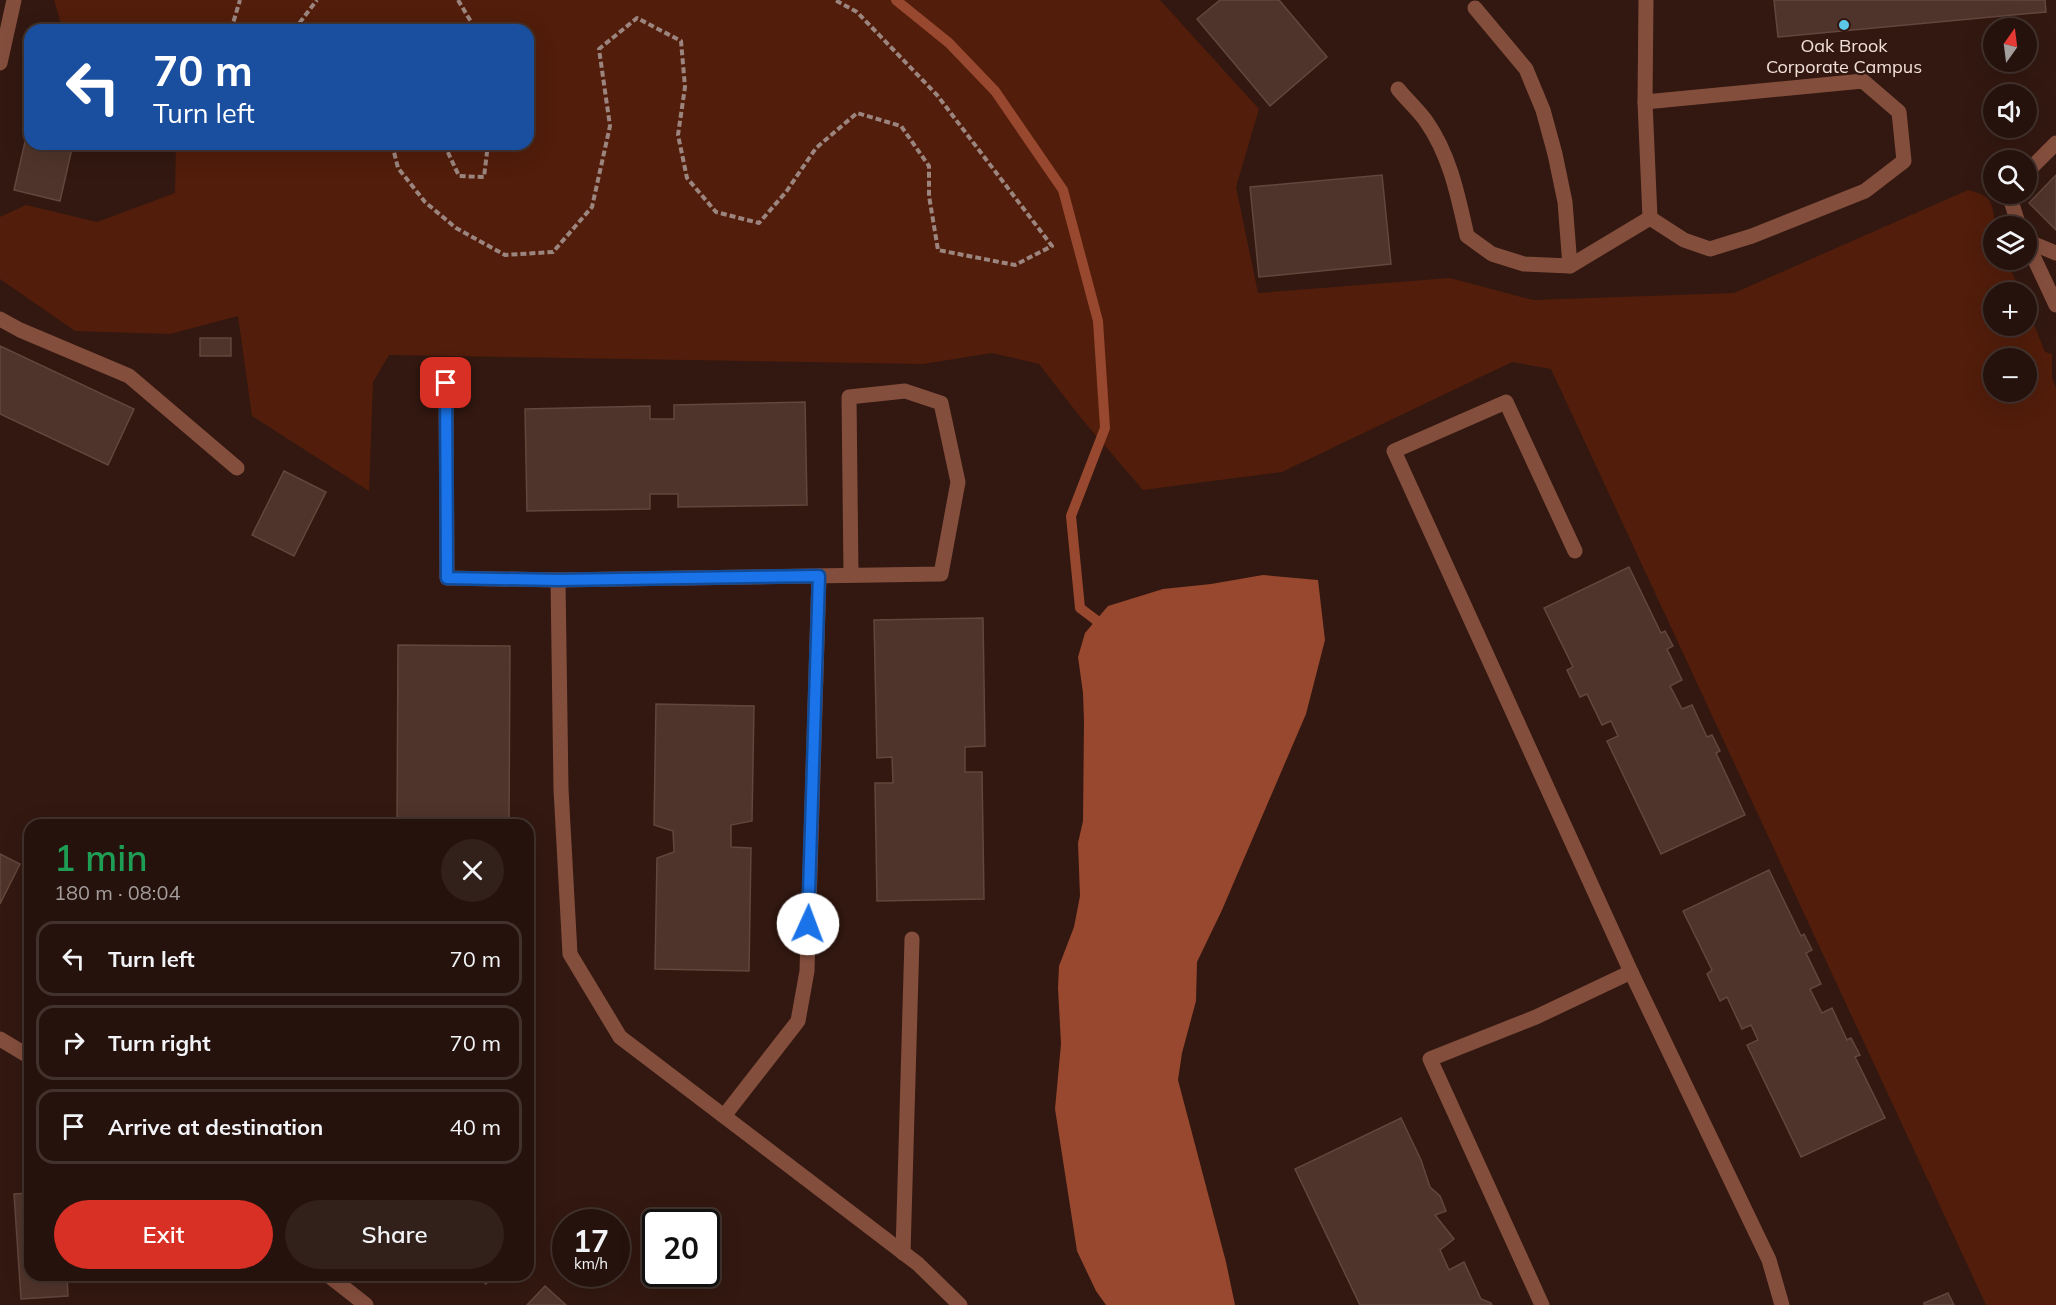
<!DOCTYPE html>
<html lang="en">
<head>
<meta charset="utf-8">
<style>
  body { margin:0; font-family:Mulish,sans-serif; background:#32201a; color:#f1f3f6; height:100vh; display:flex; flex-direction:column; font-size:22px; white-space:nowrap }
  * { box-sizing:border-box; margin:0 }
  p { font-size:20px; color:#a49e9d }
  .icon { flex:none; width:33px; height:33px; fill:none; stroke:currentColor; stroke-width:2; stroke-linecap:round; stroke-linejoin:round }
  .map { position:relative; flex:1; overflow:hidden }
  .details { position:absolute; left:24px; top:819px; width:510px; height:462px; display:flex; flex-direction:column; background:#26120c; border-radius:18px; box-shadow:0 6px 24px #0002,0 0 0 2px #42322d }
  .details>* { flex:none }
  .hud { position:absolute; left:24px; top:24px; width:510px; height:126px; border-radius:18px; box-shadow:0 6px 24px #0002,0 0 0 2px #42322d; background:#1a4fa0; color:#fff; overflow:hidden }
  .needle { width:39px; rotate:14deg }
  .tools { position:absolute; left:1983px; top:18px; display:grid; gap:12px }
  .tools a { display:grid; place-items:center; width:54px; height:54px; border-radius:50%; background:#26120c; box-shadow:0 6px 24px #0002,0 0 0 2px #42322d; font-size:30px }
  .speed { position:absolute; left:552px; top:1209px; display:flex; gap:12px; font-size:30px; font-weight:700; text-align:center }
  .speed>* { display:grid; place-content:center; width:78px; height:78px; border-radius:50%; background:#26120c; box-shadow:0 6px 24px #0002,0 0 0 2px #42322d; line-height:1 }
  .speed small { font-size:15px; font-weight:400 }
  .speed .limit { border:3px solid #111; border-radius:9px; background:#fff; color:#111 }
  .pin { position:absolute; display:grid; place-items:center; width:51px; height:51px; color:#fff; margin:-26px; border-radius:12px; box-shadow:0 3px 9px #0006 }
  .me { position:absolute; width:66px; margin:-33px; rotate:2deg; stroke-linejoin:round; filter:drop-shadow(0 0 4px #0008) }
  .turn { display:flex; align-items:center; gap:21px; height:126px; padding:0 30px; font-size:27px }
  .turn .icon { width:78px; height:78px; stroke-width:2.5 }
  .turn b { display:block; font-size:42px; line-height:51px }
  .round { display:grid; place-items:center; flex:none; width:63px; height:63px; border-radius:32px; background:#32201a }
  .overview { display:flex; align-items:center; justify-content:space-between; height:102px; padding:0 30px }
  h1 { font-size:36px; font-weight:600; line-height:45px; color:#1e9e55 }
  .cta { display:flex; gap:12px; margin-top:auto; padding:12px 30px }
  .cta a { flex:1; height:69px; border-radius:36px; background:#d93025; color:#fff; font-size:24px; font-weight:600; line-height:69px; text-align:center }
  .cta a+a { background:#32201a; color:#f1f3f6 }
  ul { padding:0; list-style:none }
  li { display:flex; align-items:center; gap:18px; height:75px; margin:0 12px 9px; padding:0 18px; border:3px solid #42322d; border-radius:18px }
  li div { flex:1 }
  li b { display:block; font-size:22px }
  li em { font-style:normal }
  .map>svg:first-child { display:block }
  .green { fill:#521d0b; fill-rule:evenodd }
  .water { fill:#97482f }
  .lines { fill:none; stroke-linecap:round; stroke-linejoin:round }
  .stream { stroke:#97482f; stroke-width:10 }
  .building { fill:#4f342b; stroke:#63463d; stroke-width:1.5 }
  .path { stroke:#9b857e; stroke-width:4; stroke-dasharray:6 3; stroke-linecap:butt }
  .lane { stroke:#844e3d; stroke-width:15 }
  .street { stroke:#844e3d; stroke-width:15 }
  .route-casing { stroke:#114b97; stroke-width:15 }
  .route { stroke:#1a73e8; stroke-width:10 }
  .poi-dot { fill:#5ac8e6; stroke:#321810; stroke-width:2 }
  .labels { text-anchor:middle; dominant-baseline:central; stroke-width:4.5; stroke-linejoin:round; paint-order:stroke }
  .poi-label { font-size:18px; fill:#f1dfd9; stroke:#321810 }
</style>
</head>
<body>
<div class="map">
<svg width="2056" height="1305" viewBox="0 0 2056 1305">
  <rect width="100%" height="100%" fill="#321810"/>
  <path class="green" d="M54,0H1160L1259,109L1236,187L1258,293L1450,278L1533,300L1734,293L1968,190C1975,192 1984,194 1989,200C1998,214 1994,243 1994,260H2007L2020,292H1994V326H2026L2027,307L2045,352L2052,354V377L2056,388V1305H1986L1551,369L1512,362L1282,472L1143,490L1081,418L1039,364L992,353L923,364L389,355L373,382L369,491L252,416L238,316L170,334L75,331L0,279V217L26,205L97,222L175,193L176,144H528V30H63ZM1994,358H2026V392H1994Z"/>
  <path class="water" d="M1263,575L1318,580L1325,640L1306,714L1222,910L1197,962L1196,1001L1182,1053L1178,1080L1226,1262L1235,1305H1106L1096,1291L1077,1251L1055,1109L1061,1044L1058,988L1059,966L1074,927L1080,896L1078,843L1083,821L1084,721L1083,693L1078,657L1085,633L1108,606L1163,589L1211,584Z"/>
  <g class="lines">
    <path class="stream" d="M896,0L949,43L995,91L1063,190L1098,321L1105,428L1071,516L1080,608L1096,620L1101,632"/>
  </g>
  <g class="building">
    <path d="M1220,0H1279L1327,57L1270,106L1197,19Z"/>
    <path d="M1774,0H2045L2046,12L1778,37Z"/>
    <path d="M27,133L30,134V144H73L60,201L14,190Z"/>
    <path d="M1382,175L1391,264L1259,277L1250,187Z"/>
    <path d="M2056,175V230L2029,203Z"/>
    <rect x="200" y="338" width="31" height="18"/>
    <path d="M0,346L134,409L108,465L0,414Z"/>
    <path d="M805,402L807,505L678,507V494H650V509L527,511L525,409L650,406V419H674V405Z"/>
    <path d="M284,471L326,492L294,556L252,535Z"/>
    <path d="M1629,567L1661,633L1665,631L1673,646L1667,649L1682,680L1670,686L1682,709L1692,705L1707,737L1712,735L1720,751L1716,753L1745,815L1661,854L1607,741L1618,736L1611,721L1602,725L1587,694L1580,697L1567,670L1573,667L1544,608Z"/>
    <path d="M983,618L985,746L965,747V772H982L984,899L877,901L875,783H893L892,757L877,758L874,620Z"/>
    <path d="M398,645L510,646L509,825H397Z"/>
    <path d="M656,704L754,706L752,821L731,825V847L751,848L749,971L655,969L657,858L674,852L673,831L654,825Z"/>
    <path d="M0,854L20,864L0,904Z"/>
    <path d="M1769,870L1801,936L1804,934L1812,950L1806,953L1821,984L1810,989L1822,1013L1832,1008L1847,1040L1851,1038L1860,1055L1855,1057L1885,1118L1801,1157L1747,1045L1758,1040L1751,1025L1742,1029L1727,997L1720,1001L1707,974L1712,970L1683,911Z"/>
    <path d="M1401,1118L1421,1160L1430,1187L1440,1196L1446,1211L1435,1215L1454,1239L1440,1250L1449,1270L1464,1262L1481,1299L1491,1303L1492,1305H1360L1295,1169Z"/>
    <path d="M30,1193V1275H67L68,1296L21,1299L14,1194Z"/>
    <path d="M475,1275H493L486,1284Z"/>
    <path d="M545,1286L566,1305H527Z"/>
    <path d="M1948,1293L1954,1305H1924V1303Z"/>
  </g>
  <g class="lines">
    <g class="path">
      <path d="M458,0L476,30"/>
      <path d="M231,30L240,0"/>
      <path d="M294,30L317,0"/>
      <path d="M392,144L398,168L425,202L456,228L505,255L553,252L592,207L610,126L599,49L637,18L681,41L685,87L678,135L687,178L716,212L759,223L786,192L816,148L857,113L901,126L929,166V196L938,250L1015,265L1052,246L937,95L857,12L835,0"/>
      <path d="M444,144L459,176L484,177L488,144"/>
    </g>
    <g class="lane">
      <path d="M1646,0L1645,102L1650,218"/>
      <path d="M1475,8L1526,69L1543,110L1555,154L1565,202L1570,266"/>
      <path d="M0,63L14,0"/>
      <path d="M1398,89C1407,100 1418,110 1426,121C1450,155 1458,196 1467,236L1492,254L1524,264L1570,266L1650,218"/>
      <path d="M1645,102L1863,81L1899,112L1904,161L1865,191L1752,236L1710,249L1684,240L1650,218"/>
      <path d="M2026,173L2056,143"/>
      <path d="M2015,194L2012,204L2019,226"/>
      <path d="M2026,241L2056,305"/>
      <path d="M2027,241L2056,253"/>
      <path d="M0,319L20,330L129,376L237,468"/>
      <path d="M446,383L447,578L558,580L941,574L958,482L941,403L905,391L849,397L851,575"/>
      <path d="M1575,551L1506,402L1394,451L1631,972L1769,1260L1782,1305"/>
      <path d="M558,580L561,789L570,954L620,1037L918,1264L960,1305"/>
      <path d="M724,1116L798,1021L807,971L819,576"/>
      <path d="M903,1253L912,939"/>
      <path d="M1542,1305L1430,1059L1536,1017L1631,972"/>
    </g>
    <g class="street">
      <path d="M0,1039L30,1057"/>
      <path d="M328,1275L366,1305"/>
    </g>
  </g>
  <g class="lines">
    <g class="route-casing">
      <path id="route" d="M446,383L447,578L558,580L819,576L808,924"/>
    </g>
    <use href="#route" class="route"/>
  </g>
  <circle class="poi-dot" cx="1844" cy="25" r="6"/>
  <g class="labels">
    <g class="poi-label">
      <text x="1844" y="45">Oak Brook<tspan x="1844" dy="21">Corporate Campus</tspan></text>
    </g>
  </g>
</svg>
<div class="tools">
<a><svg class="needle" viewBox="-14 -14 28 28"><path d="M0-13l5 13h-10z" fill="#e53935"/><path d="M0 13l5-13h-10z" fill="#a49e9d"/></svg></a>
<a><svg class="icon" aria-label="sound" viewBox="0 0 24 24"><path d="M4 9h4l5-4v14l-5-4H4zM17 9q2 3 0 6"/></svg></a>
<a><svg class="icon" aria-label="search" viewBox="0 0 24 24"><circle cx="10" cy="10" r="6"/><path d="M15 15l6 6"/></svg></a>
<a><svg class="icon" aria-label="layers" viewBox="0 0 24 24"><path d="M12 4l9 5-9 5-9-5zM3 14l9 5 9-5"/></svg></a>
<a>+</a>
<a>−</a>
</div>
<div class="speed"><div>17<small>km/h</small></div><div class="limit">20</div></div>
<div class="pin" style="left:446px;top:383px;background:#d93025"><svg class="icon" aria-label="arrive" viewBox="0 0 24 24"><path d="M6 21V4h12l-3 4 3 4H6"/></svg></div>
<svg class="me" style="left:808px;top:924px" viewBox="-20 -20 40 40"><circle r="19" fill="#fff"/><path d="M0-13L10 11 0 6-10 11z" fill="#1a73e8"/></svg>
<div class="hud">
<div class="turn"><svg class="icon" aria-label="left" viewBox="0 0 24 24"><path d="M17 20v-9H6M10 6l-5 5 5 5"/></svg><div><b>70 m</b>Turn left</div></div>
</div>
<section class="details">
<div class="overview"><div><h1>1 min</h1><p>180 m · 08:04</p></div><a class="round"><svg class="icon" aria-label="close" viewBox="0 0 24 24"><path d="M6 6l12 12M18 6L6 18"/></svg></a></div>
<ul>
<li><svg class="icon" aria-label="left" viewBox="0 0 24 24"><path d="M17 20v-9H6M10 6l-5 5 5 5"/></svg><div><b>Turn left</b></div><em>70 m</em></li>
<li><svg class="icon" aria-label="right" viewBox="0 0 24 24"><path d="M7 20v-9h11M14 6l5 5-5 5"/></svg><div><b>Turn right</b></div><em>70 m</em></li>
<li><svg class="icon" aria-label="arrive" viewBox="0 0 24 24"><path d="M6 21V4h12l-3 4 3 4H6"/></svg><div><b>Arrive at destination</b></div><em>40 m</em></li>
</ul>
<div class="cta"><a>Exit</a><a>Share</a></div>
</section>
</div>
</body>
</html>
